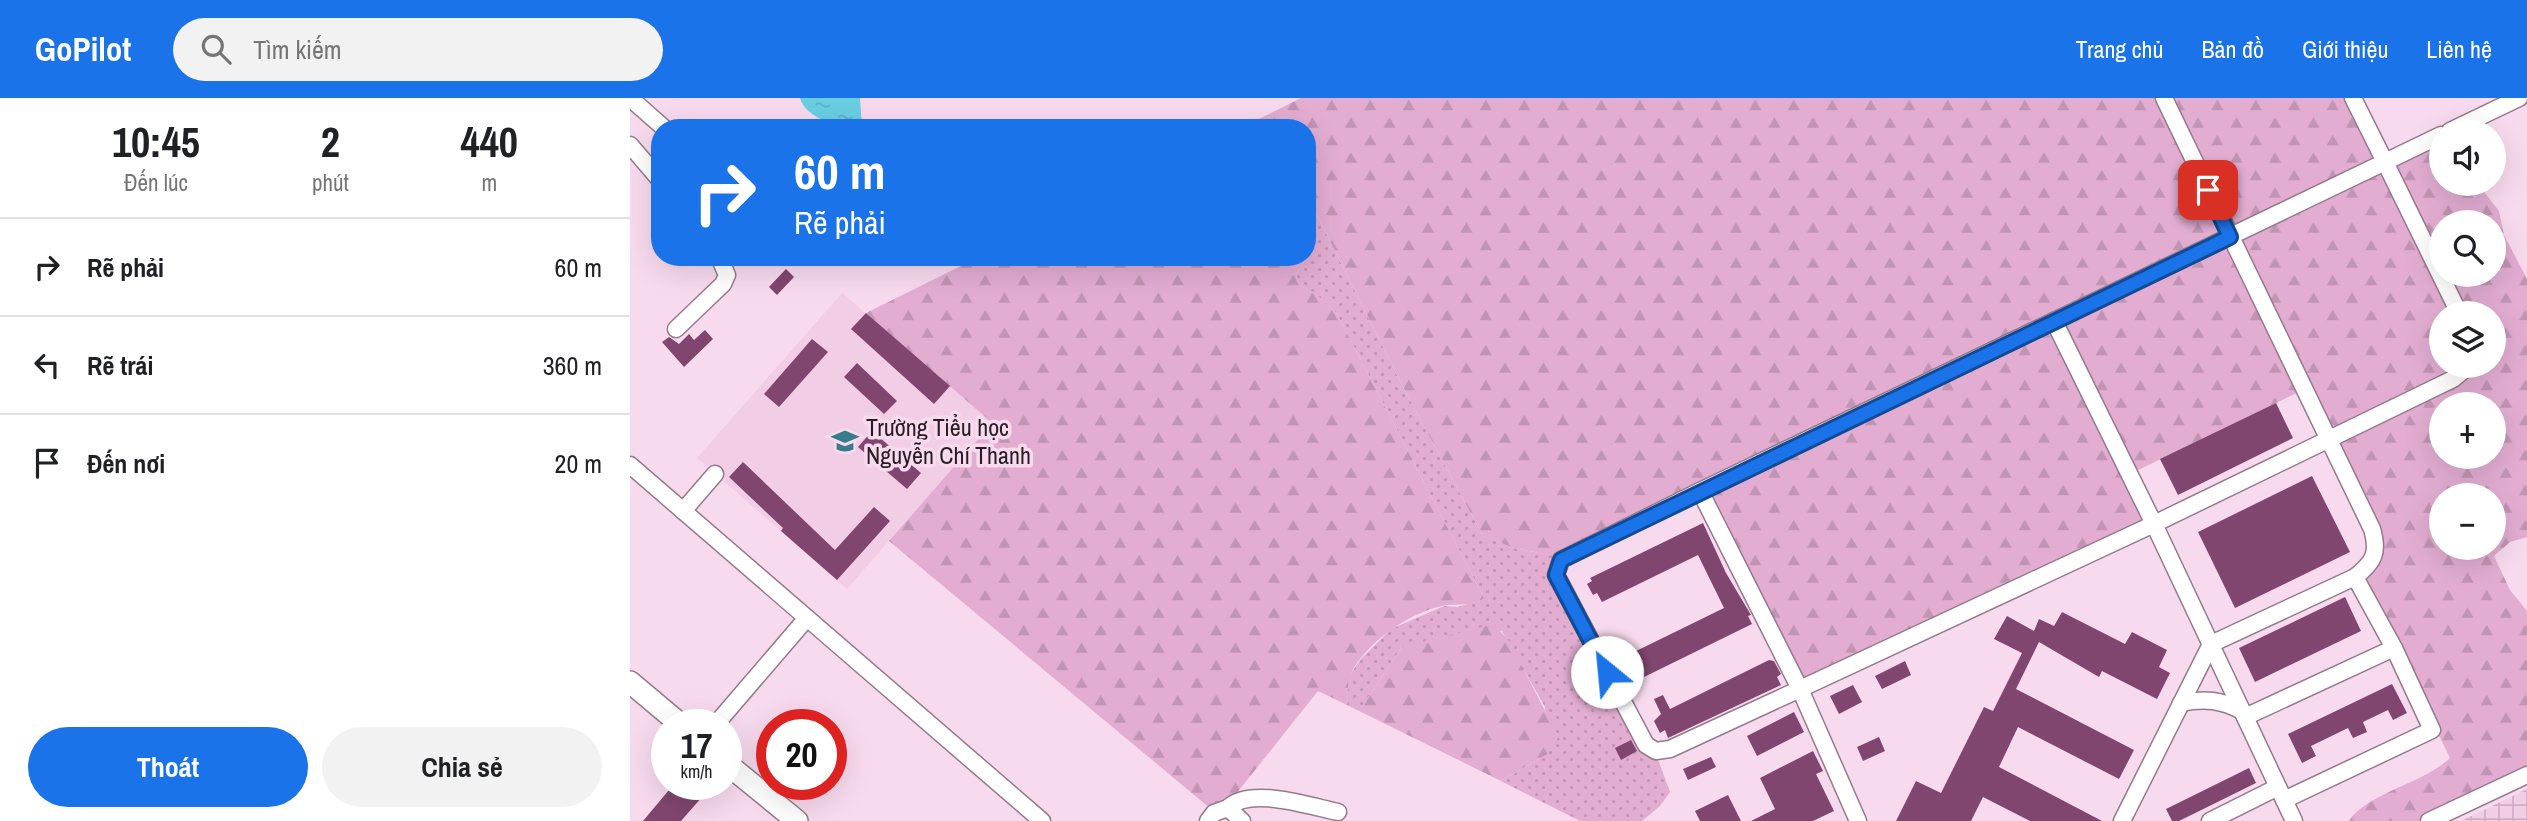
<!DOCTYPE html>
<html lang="vi">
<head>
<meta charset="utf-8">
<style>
  body { margin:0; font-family:"Archivo Narrow",sans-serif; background:#f2f2f2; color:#202124; height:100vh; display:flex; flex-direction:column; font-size:26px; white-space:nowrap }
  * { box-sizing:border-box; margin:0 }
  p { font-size:23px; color:#757577 }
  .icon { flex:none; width:38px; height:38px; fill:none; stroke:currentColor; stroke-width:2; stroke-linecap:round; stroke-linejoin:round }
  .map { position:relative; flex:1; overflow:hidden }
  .drawer { display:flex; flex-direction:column; background:#fff; width:630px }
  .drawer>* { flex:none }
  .top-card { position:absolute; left:21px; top:21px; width:665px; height:147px; border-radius:28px; box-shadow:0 7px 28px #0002; background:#1a73e8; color:#fff; overflow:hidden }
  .tools { position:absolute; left:1799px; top:21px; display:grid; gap:14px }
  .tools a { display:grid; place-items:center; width:77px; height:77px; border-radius:50%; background:#fff; box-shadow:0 7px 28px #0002; font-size:35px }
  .speed { position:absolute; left:21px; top:611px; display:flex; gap:14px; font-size:35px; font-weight:700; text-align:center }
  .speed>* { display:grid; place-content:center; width:91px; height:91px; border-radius:50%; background:#fff; box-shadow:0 7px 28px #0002; line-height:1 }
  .speed small { font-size:18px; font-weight:400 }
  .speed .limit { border:10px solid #d22; background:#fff; color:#111 }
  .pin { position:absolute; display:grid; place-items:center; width:60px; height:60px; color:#fff; margin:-30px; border-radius:14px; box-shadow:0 4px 10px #0006 }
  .me { position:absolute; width:77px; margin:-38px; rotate:332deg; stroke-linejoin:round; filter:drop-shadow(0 0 5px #0008) }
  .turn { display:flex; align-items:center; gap:24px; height:147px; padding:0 28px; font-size:32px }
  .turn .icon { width:91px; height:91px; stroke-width:2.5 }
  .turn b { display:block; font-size:49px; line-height:60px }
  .eta { display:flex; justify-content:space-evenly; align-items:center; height:119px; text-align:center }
  .eta b { font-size:42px; font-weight:700; line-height:49px }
  .cta { display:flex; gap:14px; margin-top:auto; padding:14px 28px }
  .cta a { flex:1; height:80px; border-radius:42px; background:#1a73e8; color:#fff; font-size:28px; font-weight:700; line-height:80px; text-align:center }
  .cta a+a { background:#f2f2f2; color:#202124 }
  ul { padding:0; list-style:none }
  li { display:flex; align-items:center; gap:21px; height:98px; padding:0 28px; border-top:2px solid #e0e0e0 }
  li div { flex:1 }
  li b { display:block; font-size:26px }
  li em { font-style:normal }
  header { display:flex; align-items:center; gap:42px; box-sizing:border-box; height:98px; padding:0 35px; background:#1a73e8; color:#fff }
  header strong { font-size:33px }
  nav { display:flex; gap:38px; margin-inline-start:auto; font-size:24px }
  .search { width:490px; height:63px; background:#f2f2f2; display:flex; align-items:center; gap:18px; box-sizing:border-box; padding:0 24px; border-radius:38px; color:#757577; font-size:26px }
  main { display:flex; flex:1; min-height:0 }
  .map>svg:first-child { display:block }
  .built { fill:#f2cde6 }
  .industrial { fill:url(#industrial-grid) }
  .grass { fill:url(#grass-dots) }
  .forest { fill:url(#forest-firs); fill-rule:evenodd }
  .water { fill:url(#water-ripples) }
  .building { fill:#814670 }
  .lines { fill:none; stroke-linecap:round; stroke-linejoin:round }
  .minor-casing { stroke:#957a8c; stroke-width:19 }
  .major-casing { stroke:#957a8c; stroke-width:24 }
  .minor { stroke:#fff; stroke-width:16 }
  .major { stroke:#fff; stroke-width:21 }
  .route-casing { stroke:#114b97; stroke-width:18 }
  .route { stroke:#1a73e8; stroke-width:12 }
  .labels { text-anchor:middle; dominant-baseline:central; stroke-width:7; stroke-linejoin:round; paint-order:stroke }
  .poi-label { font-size:24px; fill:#271c23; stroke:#f8daee; text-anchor:start }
</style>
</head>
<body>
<header>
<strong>GoPilot</strong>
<div class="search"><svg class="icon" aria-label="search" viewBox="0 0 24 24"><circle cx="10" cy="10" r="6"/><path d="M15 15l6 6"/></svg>Tìm kiếm</div>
<nav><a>Trang chủ</a><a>Bản đồ</a><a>Giới thiệu</a><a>Liên hệ</a></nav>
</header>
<main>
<section class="drawer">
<div class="eta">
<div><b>10:45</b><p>Đến lúc</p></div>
<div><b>2</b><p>phút</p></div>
<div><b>440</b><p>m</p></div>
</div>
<ul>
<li><svg class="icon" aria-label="right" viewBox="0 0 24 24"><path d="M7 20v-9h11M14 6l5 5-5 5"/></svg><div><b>Rẽ phải</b></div><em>60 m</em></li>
<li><svg class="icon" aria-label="left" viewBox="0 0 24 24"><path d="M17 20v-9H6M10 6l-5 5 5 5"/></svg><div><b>Rẽ trái</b></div><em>360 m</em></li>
<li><svg class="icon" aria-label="arrive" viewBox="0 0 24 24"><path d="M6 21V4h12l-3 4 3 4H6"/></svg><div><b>Đến nơi</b></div><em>20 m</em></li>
</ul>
<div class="cta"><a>Thoát</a><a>Chia sẻ</a></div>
</section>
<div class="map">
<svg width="1897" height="723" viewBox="0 0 1897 723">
  <defs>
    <pattern id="industrial-grid" width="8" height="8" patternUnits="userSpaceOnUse" patternTransform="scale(1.75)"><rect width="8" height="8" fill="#f2cde6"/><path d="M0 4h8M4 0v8" fill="none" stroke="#d0afc5"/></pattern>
    <pattern id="grass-dots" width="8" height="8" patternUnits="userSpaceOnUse" patternTransform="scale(1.75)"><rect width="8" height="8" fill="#e2add1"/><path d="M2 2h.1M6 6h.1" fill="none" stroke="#c294b3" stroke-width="1.8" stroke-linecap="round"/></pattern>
    <pattern id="forest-firs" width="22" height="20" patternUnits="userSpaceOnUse" patternTransform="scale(1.75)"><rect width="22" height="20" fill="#e2add1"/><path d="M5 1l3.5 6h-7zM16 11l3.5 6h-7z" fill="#c294b3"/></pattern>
    <pattern id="water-ripples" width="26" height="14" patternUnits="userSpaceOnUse" patternTransform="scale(1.75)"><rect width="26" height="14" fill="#6acee3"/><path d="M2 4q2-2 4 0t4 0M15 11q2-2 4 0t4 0" fill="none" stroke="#5cb0c2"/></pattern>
  </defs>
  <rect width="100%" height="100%" fill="#f8daee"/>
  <path class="built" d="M212,195L362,325L217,491L67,360Z"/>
  <path class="industrial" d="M1897,691V723H1831Z"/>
  <path class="grass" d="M677,106L687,117L772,287L853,438L884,450L930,459L925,467L1026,656L1040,694L1030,708L1012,723H950L871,683L916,657L915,609L872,533L772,549L729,613L717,607L719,578L730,562L761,531L814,508L828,509L854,500L707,216L695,203L668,186L666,176L679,156Z"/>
  <g class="forest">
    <path d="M671,0H1531L1596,137L930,459L884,450L853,438L772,287L687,117L677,106V30H611Z"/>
    <path d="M1538,0H1719L1750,63L1602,135Z"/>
    <path d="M1811,41V86H1848L1869,113L1874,137L1897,181V439L1880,444L1864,458L1880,492L1897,513V674L1794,723H1718C1743,692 1791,687 1820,660L1732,480L1749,454L1702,343L1842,268H1864V215H1832L1813,177H1864V124H1811V173L1759,66ZM1811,306H1864V359H1811ZM1811,397H1864V450H1811Z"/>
    <path d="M1753,69L1825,215H1811V268H1835L1700,338L1604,140Z"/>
    <path d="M1599,143L1671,293L1502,375L1428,225Z"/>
    <path d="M349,159H677L666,176L668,186L695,203L707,216L854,500C839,509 829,505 812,508C779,515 737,544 721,575C717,582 719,597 717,607L688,593L598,706L581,711L259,443L362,325L236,215Z"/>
    <path d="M1423,228L1520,425L1171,587L1074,395Z"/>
    <path d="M864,526L879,543L930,642L916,657L871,683L729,613L772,549Z"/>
  </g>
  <path class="water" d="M170,0H230L232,30C212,30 175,21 170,0Z"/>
  <g class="building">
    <path d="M156,171L164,179L147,197L139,189Z"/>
    <path d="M236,215L320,288L304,306L221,231Z"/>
    <path d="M75,232L83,241L54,269L32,244L39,239L49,246L59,236L64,242Z"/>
    <path d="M182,241L198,254L149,309L134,296Z"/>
    <path d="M227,265L267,303L254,316L214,279Z"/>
    <path d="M1646,305L1663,340L1548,397L1530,361Z"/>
    <path d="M242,333L291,375L277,391L228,349Z"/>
    <path d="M113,364L205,452L244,409L260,423L207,482L151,433L153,430L99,379Z"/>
    <path d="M1682,378L1720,454L1605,510L1568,434Z"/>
    <path d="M1073,425L1096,475L1121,517L1118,518L1122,526L1010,581L1005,572L1001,574L995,563L1000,560L998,557L1094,510L1068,457L972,504L967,495L963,497L957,486L962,483L960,480Z"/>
    <path d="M1715,499L1731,533L1625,584L1609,550Z"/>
    <path d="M1432,514L1495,546L1502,534L1537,552L1529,569L1540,575L1527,601L1472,573L1469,579L1409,544L1386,591L1504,652L1489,681L1388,629L1369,669L1472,723H1400L1353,699L1341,723H1266L1286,683L1311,695L1354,609L1363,613L1392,555L1364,541L1377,518L1404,533L1409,521L1424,528Z"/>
    <path d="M1139,562L1144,563L1151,576L1147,579L1151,587L1038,640L1035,632L1030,635L1024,623L1031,616L1024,601L1033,597L1040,611Z"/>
    <path d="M1275,563L1281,577L1252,591L1245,578Z"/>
    <path d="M1762,586L1777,615L1763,622L1758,612L1733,624L1737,634L1723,640L1718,630L1681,648L1686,658L1672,665L1658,636Z"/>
    <path d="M1223,587L1232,604L1209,616L1200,598Z"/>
    <path d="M1164,614L1174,634L1127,658L1117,638Z"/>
    <path d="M1249,639L1255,653L1233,663L1227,649Z"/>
    <path d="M1001,642L1007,653L991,662L985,650Z"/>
    <path d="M1183,653L1193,673L1186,676L1204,713L1183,723H1121L1145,711L1130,680Z"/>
    <path d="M1081,659L1086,669L1058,682L1053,671Z"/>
    <path d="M1619,670L1626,685L1549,723H1542L1536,711Z"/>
    <path d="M44,686H73L79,691L51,723H13Z"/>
    <path d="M1098,697L1111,723H1070L1065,713Z"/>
  </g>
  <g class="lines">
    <g class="minor-casing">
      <g id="minor">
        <path d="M0,0L34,30"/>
        <path d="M1534,0L1742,431C1749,455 1744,464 1725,479"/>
        <path d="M1723,0L1755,64L1811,37"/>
        <path d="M1820,33L1889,0"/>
        <path d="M0,47L30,82"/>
        <path d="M1424,223L1070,393L1170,591L1524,426L1823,281L1839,268"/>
        <path d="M46,231L93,186L97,177L89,159"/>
        <path d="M0,367L412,723"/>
        <path d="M1070,393L931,462L926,477L1016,647L1026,653L1040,651L1170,591L1228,723"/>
        <path d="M53,413L85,376"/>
        <path d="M1551,605C1574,600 1592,602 1612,613"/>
        <path d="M1615,619L1764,550"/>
        <path d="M86,626L177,520"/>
        <path d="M598,710C619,688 679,708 708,714"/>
        <path d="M578,723L584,715L598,710L612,723"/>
        <path d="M1492,723L1581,546L1725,479L1764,550L1802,632L1654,702"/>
        <path d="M1580,723L1648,689"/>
        <path d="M1664,723L1524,426L1424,223L1755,64L1829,215"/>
        <path d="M1799,723L1897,677"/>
      </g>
    </g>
    <g class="major-casing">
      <g id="major">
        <path d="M0,584L50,626"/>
        <path d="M96,665L167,723"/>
      </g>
    </g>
    <use href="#minor" class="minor"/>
    <use href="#major" class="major"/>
  </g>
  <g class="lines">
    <g class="route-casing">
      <path id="route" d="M977,574L926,477L931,462L1600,139L1578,92"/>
    </g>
    <use href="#route" class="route"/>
  </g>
  <defs>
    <g id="school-bare" transform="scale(2.1)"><path d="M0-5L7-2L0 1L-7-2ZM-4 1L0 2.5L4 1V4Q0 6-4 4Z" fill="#377c8a" stroke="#f8daee" stroke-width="2.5" paint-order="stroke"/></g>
  </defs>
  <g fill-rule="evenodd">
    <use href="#school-bare" x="215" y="343"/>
  </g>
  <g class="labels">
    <g class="poi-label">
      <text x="236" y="329">Trường Tiểu học<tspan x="236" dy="28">Nguyễn Chí Thanh</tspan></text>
    </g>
  </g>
</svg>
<div class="tools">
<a><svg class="icon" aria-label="sound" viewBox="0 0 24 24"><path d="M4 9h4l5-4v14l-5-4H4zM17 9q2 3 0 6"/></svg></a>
<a><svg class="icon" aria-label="search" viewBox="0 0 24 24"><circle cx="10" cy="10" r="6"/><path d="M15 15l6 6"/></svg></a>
<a><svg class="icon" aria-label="layers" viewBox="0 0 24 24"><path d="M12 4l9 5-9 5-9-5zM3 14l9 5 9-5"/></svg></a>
<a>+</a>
<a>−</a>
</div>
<div class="speed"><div>17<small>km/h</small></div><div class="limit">20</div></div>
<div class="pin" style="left:1578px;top:92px;background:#d93025"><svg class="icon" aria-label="arrive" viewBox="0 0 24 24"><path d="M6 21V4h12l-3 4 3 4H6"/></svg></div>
<svg class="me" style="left:977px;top:574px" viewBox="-20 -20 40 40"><circle r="19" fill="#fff"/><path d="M0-13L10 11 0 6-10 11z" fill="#1a73e8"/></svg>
<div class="top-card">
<div class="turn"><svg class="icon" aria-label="right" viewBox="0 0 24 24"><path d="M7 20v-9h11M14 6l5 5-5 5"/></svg><div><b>60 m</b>Rẽ phải</div></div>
</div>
</div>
</main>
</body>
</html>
